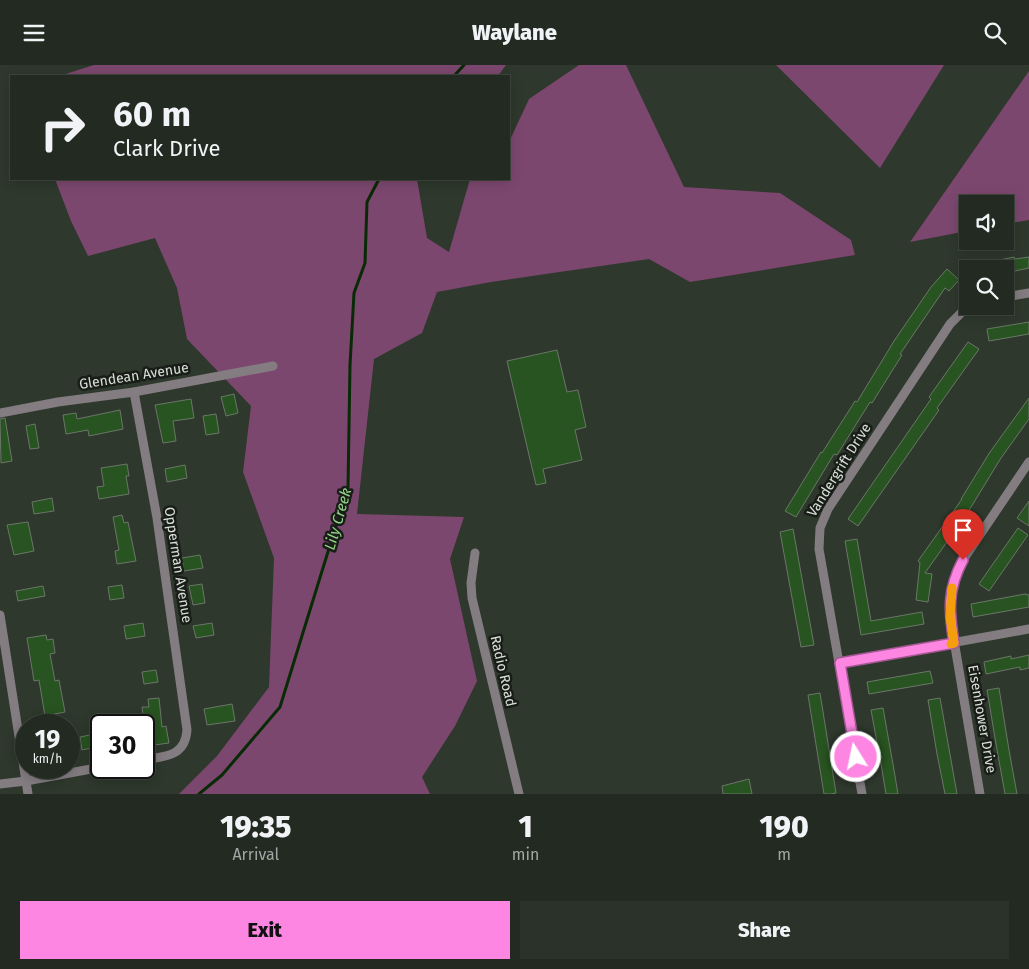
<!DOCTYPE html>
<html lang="en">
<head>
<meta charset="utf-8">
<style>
  body { margin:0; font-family:"Fira Sans",sans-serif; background:#2a322a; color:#f1f3f6; height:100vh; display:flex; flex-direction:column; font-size:19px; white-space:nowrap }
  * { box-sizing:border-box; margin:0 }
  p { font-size:16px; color:#a2a7a5 }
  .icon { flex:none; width:28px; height:28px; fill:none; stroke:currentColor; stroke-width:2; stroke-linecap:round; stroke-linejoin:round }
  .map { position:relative; height:729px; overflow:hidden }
  .side { display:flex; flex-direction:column; background:#222a21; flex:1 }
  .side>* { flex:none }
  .top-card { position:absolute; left:10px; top:10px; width:500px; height:105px; border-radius:0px; box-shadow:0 2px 12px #0003,0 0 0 1px #3f463f; background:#222a21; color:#f1f3f6; overflow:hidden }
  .controls { position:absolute; left:959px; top:130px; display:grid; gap:10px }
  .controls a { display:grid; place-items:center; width:55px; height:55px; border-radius:0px; background:#222a21; box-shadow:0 2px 12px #0003,0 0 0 1px #3f463f; font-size:25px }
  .speed { position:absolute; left:15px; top:649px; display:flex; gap:10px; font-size:25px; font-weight:700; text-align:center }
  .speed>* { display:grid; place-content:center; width:65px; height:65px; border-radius:50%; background:#222a21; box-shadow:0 2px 12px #0003,0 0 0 1px #3f463f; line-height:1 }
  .speed small { font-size:12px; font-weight:400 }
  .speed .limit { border:2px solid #111; border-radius:8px; background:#fff; color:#111 }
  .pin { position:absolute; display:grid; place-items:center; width:42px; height:42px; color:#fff; margin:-51px -21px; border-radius:50% 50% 50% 0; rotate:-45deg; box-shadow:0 0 5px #0007 }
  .pin .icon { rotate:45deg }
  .me { position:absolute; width:55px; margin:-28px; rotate:350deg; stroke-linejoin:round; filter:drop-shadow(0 0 4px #0008) }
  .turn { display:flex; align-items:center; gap:18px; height:105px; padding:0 20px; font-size:22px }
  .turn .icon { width:65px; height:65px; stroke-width:2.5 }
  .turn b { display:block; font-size:35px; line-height:42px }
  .eta { display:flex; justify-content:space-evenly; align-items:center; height:85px; text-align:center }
  .eta b { font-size:30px; font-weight:800; line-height:35px }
  .action { display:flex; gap:10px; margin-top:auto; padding:10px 20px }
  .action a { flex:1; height:58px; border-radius:0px; background:#fd86e2; color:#111; font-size:20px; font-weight:800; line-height:58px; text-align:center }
  .action a+a { background:#2a322a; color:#f1f3f6 }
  header { display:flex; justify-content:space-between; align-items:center; height:65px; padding:0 20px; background:#222a21; font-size:22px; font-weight:800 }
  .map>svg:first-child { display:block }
  .green { fill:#7c476f }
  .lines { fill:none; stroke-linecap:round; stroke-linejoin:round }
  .stream { stroke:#082a04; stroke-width:3 }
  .building { fill:#285421; stroke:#6b7669 }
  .street { stroke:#837c81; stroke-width:9 }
  .route-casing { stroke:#a45793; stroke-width:12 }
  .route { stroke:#fd86e2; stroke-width:9 }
  .slow { stroke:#f59e0b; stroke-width:9 }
  .labels { text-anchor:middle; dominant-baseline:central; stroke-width:5; stroke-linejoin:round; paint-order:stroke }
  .street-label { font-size:14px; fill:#dae0d9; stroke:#191d18 }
  .water-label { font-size:15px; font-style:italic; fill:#92d387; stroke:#191d18 }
</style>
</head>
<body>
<header><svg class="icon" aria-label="menu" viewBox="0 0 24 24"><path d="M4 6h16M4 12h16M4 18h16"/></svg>Waylane<svg class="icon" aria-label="search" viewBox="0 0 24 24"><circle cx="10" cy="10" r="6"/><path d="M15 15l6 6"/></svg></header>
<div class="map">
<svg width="1029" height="729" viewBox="0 0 1029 729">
  <rect width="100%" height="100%" fill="#2e382c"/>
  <g class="green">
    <path d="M94,0H506L498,11H59Z"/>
    <path d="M579,0H626L684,122L780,128L851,175L855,190L690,217L649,194L491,217L437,227L422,268L374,294L357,449L464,452L450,494L477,616L455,661L422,712L430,729H179L217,691L269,622L274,493L243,407L251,341L187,274L177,223L155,173L88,191L71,156L55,114H417L427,173L449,187L470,114H509V77L529,34Z"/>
    <path d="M776,0H944L880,103Z"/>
    <path d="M1029,6V155L1005,159V139H968L967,166L910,177Z"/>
  </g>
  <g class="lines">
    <g class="stream">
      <path d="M454,11L464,0"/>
      <path d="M199,729L222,710L280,642L348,422L350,300L354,228L365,198L367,137L379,114"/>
    </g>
  </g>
  <g class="building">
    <path d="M1014,192L1015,194L1029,192V203L1005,208V204H976V200Z"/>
    <path d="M947,204L959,215L949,226L945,223L900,289L902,290L872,338L870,337L837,390L834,389L796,452L785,446L821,387L822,388L855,336L857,337L894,276L931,222Z"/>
    <path d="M1029,257V269L989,276L987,264Z"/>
    <path d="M968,277L979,284L937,343L939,345L858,461L848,454L931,334L929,332Z"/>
    <path d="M557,285L567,327L578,325L586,362L575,365L582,395L543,404L546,418L536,420L507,296Z"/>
    <path d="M234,329L238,348L226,351L221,332Z"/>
    <path d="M1029,333V354L1001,393L968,447L925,508L932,509L928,537L916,535L920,498L918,496L962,434H961L990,387Z"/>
    <path d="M191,334L194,353L173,356L176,376L163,378L155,340Z"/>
    <path d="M120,345L123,364L89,371L88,365L66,369L63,350L76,348L77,354Z"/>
    <path d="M216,349L219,368L206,370L203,351Z"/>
    <path d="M5,353L12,396L1,398L0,354Z"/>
    <path d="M35,359L39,383L30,384L26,361Z"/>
    <path d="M127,399L129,411H126L129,429L99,434L97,422L104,421L101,403Z"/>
    <path d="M185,400L187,413L167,417L165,404Z"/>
    <path d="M52,433L54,446L34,449L32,437Z"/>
    <path d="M1029,436V461L1017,453Z"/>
    <path d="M122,450L124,458L128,457L136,496L117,499L115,486L119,485L113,452Z"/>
    <path d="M28,457L34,486L14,490L7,460Z"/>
    <path d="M1018,463L1028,470L989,526L979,519Z"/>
    <path d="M793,464L814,580L801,582L780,467Z"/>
    <path d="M857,474L871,556L922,547L924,559L861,570L845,476Z"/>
    <path d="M200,490L203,503L184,506L182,493Z"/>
    <path d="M202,519L205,538L193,540L189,521Z"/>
    <path d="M122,520L124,533L110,535L108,522Z"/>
    <path d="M43,521L45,531L18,536L16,526Z"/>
    <path d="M1025,529L1029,530V542L973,552L971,539Z"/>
    <path d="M143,558L145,571L126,574L124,561Z"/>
    <path d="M212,558L214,570L196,573L193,561Z"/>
    <path d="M46,570L47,575L53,574L55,588L50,589L55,616L59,615L65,647L45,651L39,615L34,616L27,573Z"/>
    <path d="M1029,590V603L1020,605V602L986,609L984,597L1011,591V594Z"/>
    <path d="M156,605L158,617L144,619L142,607Z"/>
    <path d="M930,606L933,618L869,629L867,617Z"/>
    <path d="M999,623L1009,685L1017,729H1005L996,679L987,625Z"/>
    <path d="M820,628L836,728L831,729H824L808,630Z"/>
    <path d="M159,633L162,662L166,661L169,678L147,681L142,642H149L148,634Z"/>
    <path d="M940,633L951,695L957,729H945L937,689L928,635Z"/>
    <path d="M232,639L235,656L207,660L204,644Z"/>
    <path d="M883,643L894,705L898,729H886L881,699L871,645Z"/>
    <path d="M100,668L101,681L82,685L80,672Z"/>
    <path d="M749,714L752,729H723L722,721Z"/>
  </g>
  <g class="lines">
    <g class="street">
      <path d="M1005,232L1029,228"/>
      <path d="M134,327L157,453L187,665C185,692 165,691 144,695"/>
      <path d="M0,348L58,337L134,327L273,301"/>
      <path d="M475,488L471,518L472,533L519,729"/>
      <path d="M0,550L28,729"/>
      <path d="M840,598L1029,564"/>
      <path d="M0,719L26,716L102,702"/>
      <path d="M862,729L819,484L820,463L828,444L950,259L962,247L971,241"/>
      <path d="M980,729L950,552C950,531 953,514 963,495L1029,397"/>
    </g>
  </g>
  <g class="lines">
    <g class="route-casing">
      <path id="route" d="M856,692L840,598L954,578C949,546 947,525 963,495"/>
    </g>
    <use href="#route" class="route"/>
    <path class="slow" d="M951,579L954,578L950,552L952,523"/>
  </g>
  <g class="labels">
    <g class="street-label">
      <text transform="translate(134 311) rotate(-9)">Glendean Avenue</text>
      <text transform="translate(839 405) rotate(-58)">Vandergrift Drive</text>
      <text transform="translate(178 500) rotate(81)">Opperman Avenue</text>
      <text transform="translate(503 606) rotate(77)">Radio Road</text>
      <text transform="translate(982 654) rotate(80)">Eisenhower Drive</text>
    </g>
    <g class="water-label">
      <text transform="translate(338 454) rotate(-74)">Lily Creek</text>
    </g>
  </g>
</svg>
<div class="controls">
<a><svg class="icon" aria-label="sound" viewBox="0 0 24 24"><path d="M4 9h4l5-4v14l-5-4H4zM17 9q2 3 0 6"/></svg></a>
<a><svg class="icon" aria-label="search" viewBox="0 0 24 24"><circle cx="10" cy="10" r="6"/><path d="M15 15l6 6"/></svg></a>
</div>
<div class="speed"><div>19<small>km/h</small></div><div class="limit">30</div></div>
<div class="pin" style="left:963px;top:495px;background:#d93025"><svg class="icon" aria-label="arrive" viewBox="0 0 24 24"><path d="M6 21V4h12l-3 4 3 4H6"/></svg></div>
<svg class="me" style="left:856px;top:692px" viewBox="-20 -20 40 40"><circle r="17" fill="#fd86e2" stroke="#fff" stroke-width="3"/><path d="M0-11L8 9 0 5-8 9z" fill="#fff"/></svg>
<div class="top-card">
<div class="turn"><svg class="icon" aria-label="right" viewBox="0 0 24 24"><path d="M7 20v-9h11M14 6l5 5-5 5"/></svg><div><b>60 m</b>Clark Drive</div></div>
</div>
</div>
<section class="side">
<div class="eta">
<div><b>19:35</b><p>Arrival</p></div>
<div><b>1</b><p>min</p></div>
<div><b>190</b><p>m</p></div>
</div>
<div class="action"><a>Exit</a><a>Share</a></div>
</section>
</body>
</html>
